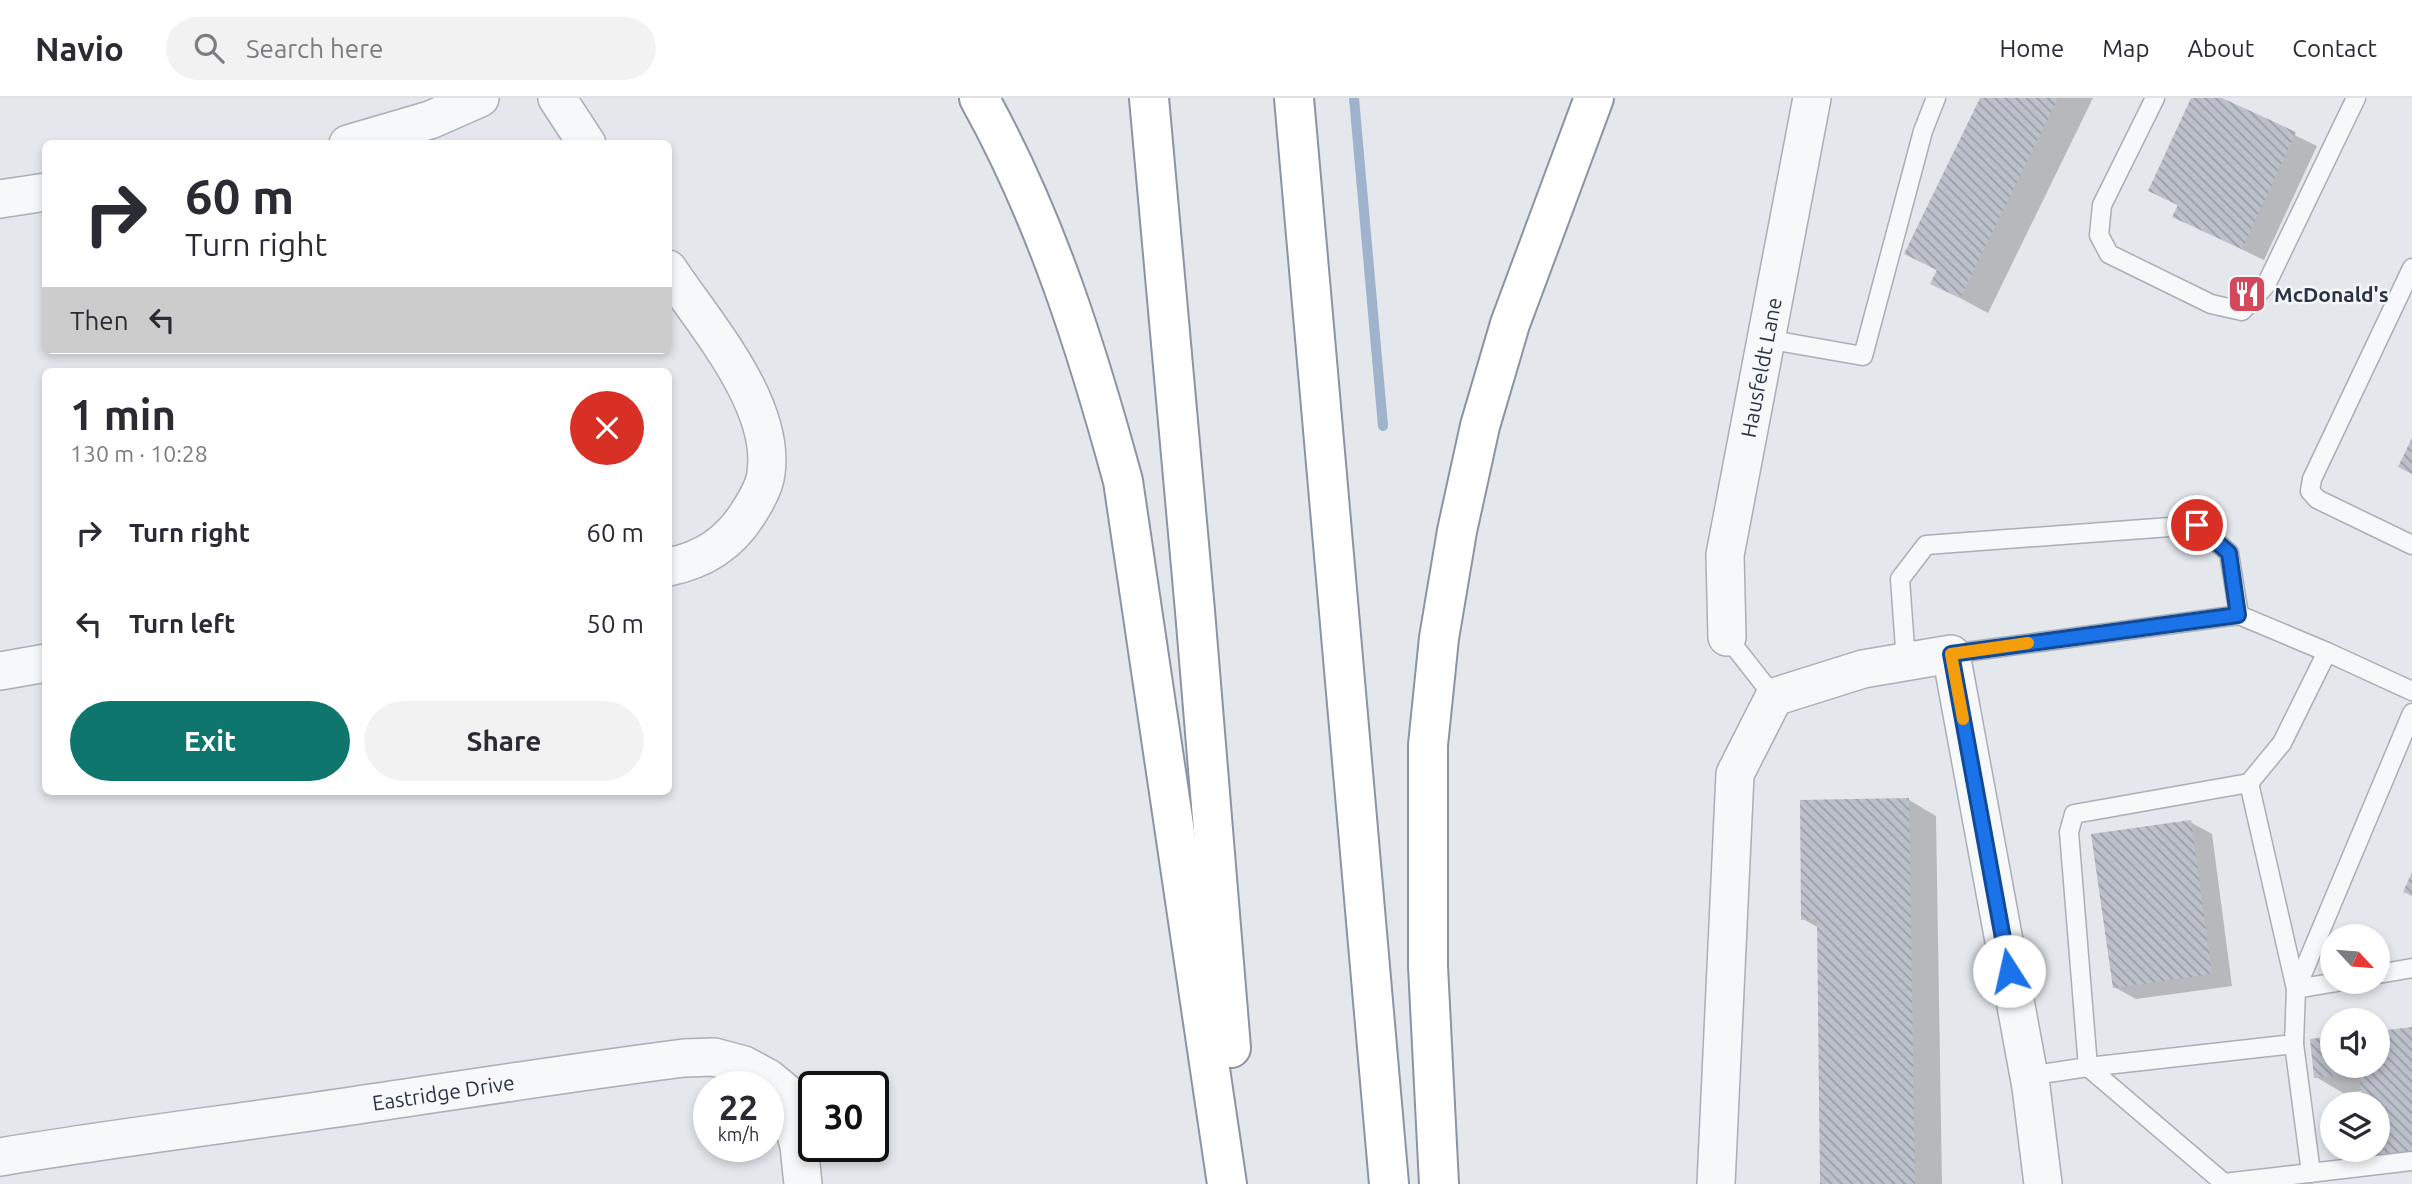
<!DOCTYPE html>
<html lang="en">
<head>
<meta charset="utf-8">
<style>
  body { margin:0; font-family:Ubuntu,sans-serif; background:#f2f2f3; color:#2b2b33; height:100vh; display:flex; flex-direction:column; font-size:26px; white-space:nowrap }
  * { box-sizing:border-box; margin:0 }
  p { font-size:23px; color:#7c7c81 }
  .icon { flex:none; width:38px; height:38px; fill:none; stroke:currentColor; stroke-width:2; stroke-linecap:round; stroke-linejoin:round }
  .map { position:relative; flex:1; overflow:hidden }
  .drawer { position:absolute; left:42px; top:270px; width:630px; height:427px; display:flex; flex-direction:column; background:#fff; border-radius:10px; box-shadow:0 4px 10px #0003 }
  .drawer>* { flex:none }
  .top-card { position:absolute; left:42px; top:42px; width:630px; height:214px; border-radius:10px; box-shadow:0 4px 10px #0003; background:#fff; color:#2b2b33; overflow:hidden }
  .needle { width:46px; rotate:116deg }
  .tools { position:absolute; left:2320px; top:826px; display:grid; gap:14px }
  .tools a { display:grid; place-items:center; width:70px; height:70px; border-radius:50%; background:#fff; box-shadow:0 4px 10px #0003; font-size:35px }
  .speed { position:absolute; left:693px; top:973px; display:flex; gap:14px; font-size:35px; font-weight:700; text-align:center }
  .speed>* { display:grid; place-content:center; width:91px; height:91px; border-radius:50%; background:#fff; box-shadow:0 4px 10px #0003; line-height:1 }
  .speed small { font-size:18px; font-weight:400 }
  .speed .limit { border:4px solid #111; border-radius:10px; background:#fff; color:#111 }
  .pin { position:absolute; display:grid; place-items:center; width:60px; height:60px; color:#fff; margin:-30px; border:4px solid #fff; border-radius:50%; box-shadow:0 2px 7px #0007 }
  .me { position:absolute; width:77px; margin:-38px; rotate:350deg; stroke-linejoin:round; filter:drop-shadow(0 0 5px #0008) }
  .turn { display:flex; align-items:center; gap:24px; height:147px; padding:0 28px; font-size:32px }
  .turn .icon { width:91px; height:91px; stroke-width:2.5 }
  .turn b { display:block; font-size:49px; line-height:60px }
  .then { display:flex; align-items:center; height:66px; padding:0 28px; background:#0003; gap:14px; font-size:26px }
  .round { display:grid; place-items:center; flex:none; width:74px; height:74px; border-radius:37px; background:#f2f2f3 }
  .summary { display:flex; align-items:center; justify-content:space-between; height:119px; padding:0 28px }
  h1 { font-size:42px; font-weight:600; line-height:52px }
  .action { display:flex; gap:14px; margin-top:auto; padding:14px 28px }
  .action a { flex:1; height:80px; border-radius:42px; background:#0f766e; color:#fff; font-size:28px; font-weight:600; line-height:80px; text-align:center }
  .action a+a { background:#f2f2f3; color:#2b2b33 }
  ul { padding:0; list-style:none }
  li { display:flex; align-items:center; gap:21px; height:91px; padding:0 28px }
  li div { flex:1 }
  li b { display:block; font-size:26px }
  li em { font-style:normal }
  header { display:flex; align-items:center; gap:42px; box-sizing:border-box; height:98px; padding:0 35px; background:#fff; border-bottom:2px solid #e1e1e2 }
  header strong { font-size:33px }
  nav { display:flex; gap:38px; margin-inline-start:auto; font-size:24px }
  .search { width:490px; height:63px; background:#f2f2f3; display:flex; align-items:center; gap:18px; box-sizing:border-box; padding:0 24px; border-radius:38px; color:#7c7c81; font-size:26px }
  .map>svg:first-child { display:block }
  .shadow { fill:#0003 }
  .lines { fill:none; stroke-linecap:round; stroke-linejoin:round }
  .stream { stroke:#9fb4cc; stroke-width:10 }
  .building { fill:url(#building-back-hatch) }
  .service-casing { stroke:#a9aeb7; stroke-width:21 }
  .minor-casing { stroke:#a9aeb7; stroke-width:40 }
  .motorway-casing { stroke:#8b94a3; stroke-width:42 }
  .service { stroke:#f7f8fa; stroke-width:18 }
  .minor { stroke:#f7f8fa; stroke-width:37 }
  .motorway { stroke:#fff; stroke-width:38 }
  .route-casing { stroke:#114b97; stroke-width:18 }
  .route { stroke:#1a73e8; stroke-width:12 }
  .slow { stroke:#f59e0b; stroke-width:12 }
  .labels { text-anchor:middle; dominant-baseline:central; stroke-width:5; stroke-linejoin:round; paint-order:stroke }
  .poi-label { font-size:21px; font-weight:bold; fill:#2b3445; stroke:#f4f6f9; text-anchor:start }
  .street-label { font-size:21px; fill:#2b3445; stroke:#f4f6f9 }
</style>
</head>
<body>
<header>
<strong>Navio</strong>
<div class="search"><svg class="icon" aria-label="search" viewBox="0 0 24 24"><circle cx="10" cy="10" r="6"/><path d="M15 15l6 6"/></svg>Search here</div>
<nav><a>Home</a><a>Map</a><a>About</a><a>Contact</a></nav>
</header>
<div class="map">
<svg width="2412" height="1086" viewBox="0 0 2412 1086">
  <defs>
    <pattern id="building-back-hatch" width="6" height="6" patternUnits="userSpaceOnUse" patternTransform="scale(1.75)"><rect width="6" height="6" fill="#bbc0ca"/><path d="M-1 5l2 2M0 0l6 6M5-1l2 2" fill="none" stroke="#989da6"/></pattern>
  </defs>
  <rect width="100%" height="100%" fill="#e4e7ec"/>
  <g class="shadow">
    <path d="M1982,0H2093L1988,215L1932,185L1938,173L1906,155Z"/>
    <path d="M2193,0H2217L2317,48L2264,162L2174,119L2179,108L2150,92Z"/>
    <path d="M1909,702L1936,718L1942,1086H1822L1819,830L1803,821Z"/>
    <path d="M2190,724L2212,736L2232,888L2136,901L2114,889Z"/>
    <path d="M2412,931V1072L2398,1073L2370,1057V1052H2378V1006H2364L2363,993L2343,995L2316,979L2333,968H2378Z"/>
  </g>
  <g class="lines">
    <path class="stream" d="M1354,0L1383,328"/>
  </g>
  <g class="building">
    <path d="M1980,0H2058L1960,200L1930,186L1937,172L1904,156Z"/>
    <path d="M2191,0H2222L2296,34L2242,151L2172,119L2178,107L2148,93Z"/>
    <path d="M2412,340V376L2398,369Z"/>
    <path d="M1909,700L1915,1086H1820L1817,821L1801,822L1800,702Z"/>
    <path d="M2191,722L2212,876L2113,890L2091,736Z"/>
    <path d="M2412,774V798L2403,794Z"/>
    <path d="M2412,929V1053L2369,1059L2368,1052H2378V1006H2363L2359,975L2314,980L2310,941L2333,938V968H2378V933Z"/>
  </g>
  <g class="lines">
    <g class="service-casing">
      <g id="service">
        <path d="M2155,0L2102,107L2099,137L2109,156L2211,206L2242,213L2266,187L2356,0"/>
        <path d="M2412,170L2312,381L2310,393L2317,401L2412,447"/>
        <path d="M1766,241L1863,258L1923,33L1936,0"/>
        <path d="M1727,539L1774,599"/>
        <path d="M1951,556L2239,517L2327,554"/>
        <path d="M1906,564L1900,481L1926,447L2197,427L2229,455L2239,517"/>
        <path d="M2378,876L2412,870"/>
        <path d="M2296,891L2412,615"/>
        <path d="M2296,891L2337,884"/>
        <path d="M2294,946L2311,1075"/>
        <path d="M2088,969L2294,946L2296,891L2249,685"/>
        <path d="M2088,969L2224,1085L2412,1063"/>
        <path d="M2028,978L2088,969L2069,734L2074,716L2249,685L2282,645L2327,554L2412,593"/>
      </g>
    </g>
    <g class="minor-casing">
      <g id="minor">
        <path d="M557,0L587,46"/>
        <path d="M348,46L430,22L480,0"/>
        <path d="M0,101L46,94"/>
        <path d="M668,171C704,225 776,306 766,375C765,387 756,403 749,414C730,445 704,462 668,469"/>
        <path id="s1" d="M1727,539L1725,457L1812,0"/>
        <path d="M0,573L46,565"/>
        <path id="s2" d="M0,1059C119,1039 239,1025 358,1007C467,991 575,974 684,960L714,959L744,967L768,980L785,994L799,1048L803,1086"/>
        <path d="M1716,1086L1735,676L1774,599L1863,571L1951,556L2031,989L2043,1086"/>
      </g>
    </g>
    <g class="motorway-casing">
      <g id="motorway">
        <path d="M979,0C1046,120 1087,251 1123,383L1227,1086"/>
        <path d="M1149,0L1195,513L1231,950"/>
        <path d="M1294,0L1389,1086"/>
        <path d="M1439,1086L1428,868V647L1439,540L1457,433L1480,328L1510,226L1594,0"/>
      </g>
    </g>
    <use href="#service" class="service"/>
    <use href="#minor" class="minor"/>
    <use href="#motorway" class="motorway"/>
  </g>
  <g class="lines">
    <g class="route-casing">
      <path id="route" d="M2009,873L1951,556L2238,517L2229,455L2197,427"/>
    </g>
    <use href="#route" class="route"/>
    <path class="slow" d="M1963,621L1951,556L2028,545"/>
  </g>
  <defs>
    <g id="restaurant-square" transform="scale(2.0125)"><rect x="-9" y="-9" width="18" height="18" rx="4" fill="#d1495b" stroke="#f4f6f9"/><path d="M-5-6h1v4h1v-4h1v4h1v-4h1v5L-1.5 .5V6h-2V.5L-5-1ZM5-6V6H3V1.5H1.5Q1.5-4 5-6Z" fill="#fff"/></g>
  </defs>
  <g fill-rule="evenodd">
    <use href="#restaurant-square" x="2247" y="196"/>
  </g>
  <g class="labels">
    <g class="poi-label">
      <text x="2274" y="196">McDonald's</text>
    </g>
    <g class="street-label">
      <text stroke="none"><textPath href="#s1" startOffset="273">Hausfeldt Lane</textPath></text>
      <text stroke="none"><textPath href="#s2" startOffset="448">Eastridge Drive</textPath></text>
    </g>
  </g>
</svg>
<div class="tools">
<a><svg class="needle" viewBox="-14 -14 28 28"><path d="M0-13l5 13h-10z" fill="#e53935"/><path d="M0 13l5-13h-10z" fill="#7c7c81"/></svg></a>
<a><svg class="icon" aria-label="sound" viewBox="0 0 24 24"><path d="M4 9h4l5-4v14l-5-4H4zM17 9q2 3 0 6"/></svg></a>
<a><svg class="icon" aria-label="layers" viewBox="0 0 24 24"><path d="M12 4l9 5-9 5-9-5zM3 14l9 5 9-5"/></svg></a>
</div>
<div class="speed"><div>22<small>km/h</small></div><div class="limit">30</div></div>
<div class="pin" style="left:2197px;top:427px;background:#d93025"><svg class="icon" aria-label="arrive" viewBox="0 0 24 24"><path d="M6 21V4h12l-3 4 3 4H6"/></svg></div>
<svg class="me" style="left:2009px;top:873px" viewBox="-20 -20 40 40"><circle r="19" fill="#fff"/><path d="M0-13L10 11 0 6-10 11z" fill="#1a73e8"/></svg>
<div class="top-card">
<div class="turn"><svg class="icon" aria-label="right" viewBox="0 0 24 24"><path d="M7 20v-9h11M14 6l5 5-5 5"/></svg><div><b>60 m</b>Turn right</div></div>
<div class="then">Then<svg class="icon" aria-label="left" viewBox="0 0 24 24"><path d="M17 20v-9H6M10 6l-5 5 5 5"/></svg></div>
</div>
<section class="drawer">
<div class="summary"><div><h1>1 min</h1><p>130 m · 10:28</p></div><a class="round" style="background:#d93025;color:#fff"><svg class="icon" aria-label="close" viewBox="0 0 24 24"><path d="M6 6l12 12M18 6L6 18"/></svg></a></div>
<ul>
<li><svg class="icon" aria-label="right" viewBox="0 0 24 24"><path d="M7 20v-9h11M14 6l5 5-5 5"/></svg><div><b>Turn right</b></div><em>60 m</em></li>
<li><svg class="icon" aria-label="left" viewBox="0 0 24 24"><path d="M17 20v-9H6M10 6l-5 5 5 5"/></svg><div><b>Turn left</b></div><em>50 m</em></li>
</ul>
<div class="action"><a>Exit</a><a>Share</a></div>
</section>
</div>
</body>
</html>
